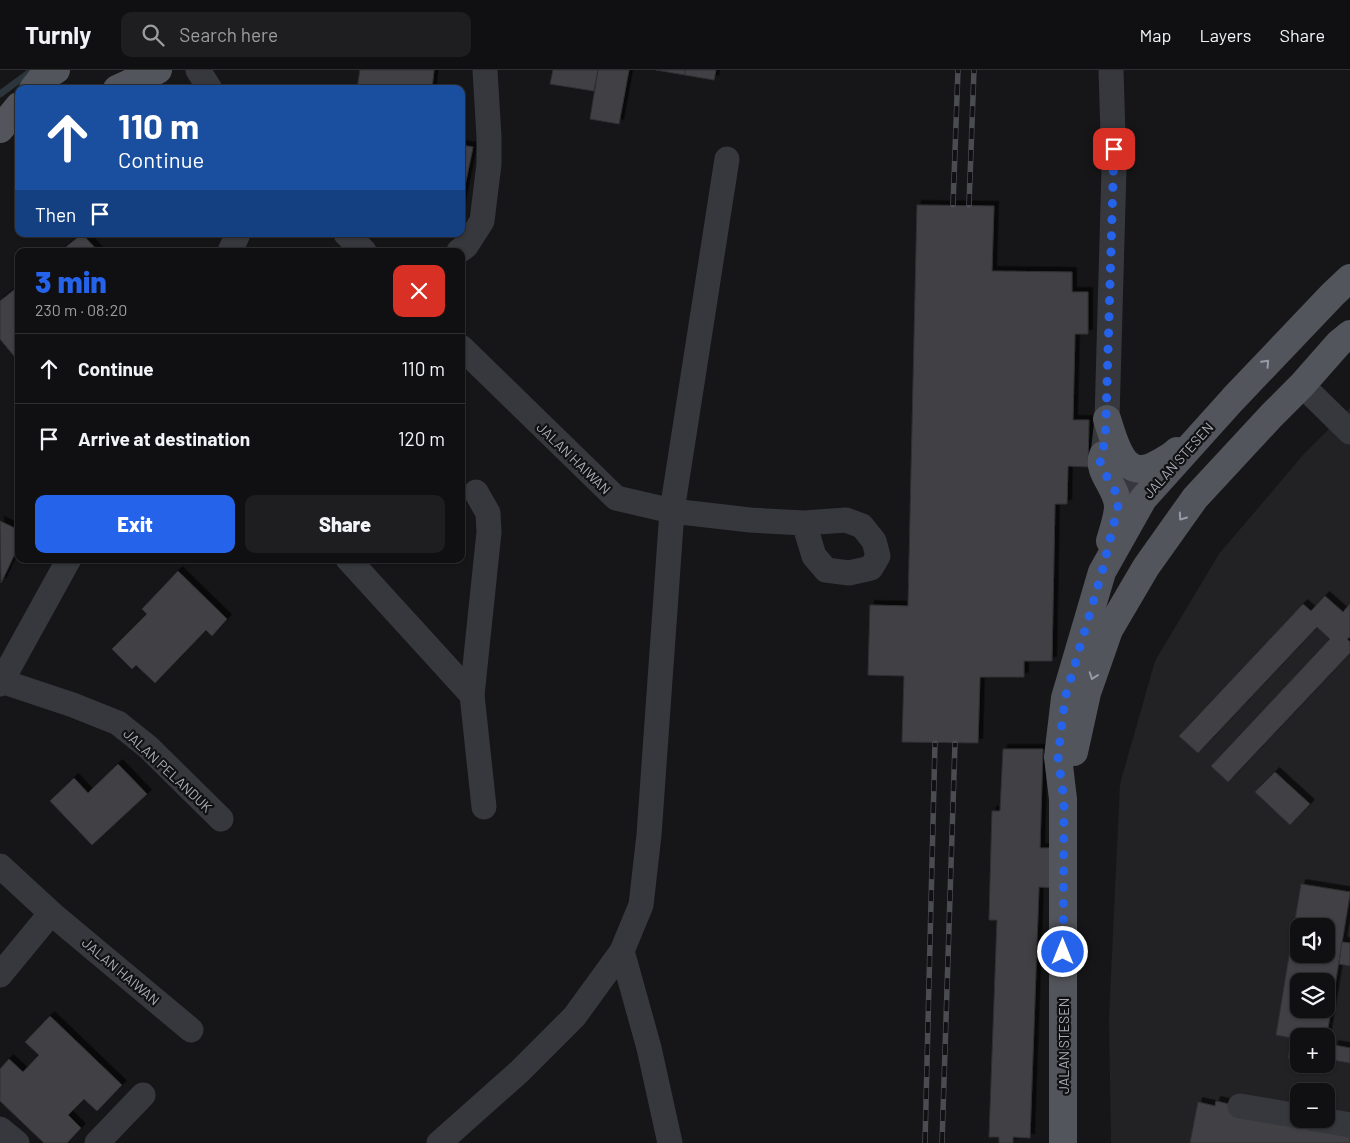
<!DOCTYPE html>
<html lang="en">
<head>
<meta charset="utf-8">
<style>
  body { margin:0; font-family:Barlow,sans-serif; background:#1e1e20; color:#f1f3f6; height:100vh; display:flex; flex-direction:column; font-size:19px; white-space:nowrap }
  * { box-sizing:border-box; margin:0 }
  p { font-size:16px; color:#9c9d9f }
  .icon { flex:none; width:28px; height:28px; fill:none; stroke:currentColor; stroke-width:2; stroke-linecap:round; stroke-linejoin:round }
  .map { position:relative; flex:1; overflow:hidden }
  .drawer { position:absolute; left:15px; top:178px; width:450px; height:315px; display:flex; flex-direction:column; background:#101012; border-radius:10px; box-shadow:0 1px 4px #0004,0 0 0 1px #303032 }
  .drawer>* { flex:none }
  .hud { position:absolute; left:15px; top:15px; width:450px; height:152px; border-radius:10px; box-shadow:0 1px 4px #0004,0 0 0 1px #303032; background:#1a4fa0; color:#fff; overflow:hidden }
  .fabs { position:absolute; left:1290px; top:848px; display:grid; gap:10px }
  .fabs a { display:grid; place-items:center; width:45px; height:45px; border-radius:10px; background:#101012; box-shadow:0 1px 4px #0004,0 0 0 1px #303032; font-size:25px }
  .pin { position:absolute; display:grid; place-items:center; width:42px; height:42px; color:#fff; margin:-21px; border-radius:10px; box-shadow:0 2px 8px #0006 }
  .me { position:absolute; width:55px; margin:-28px; rotate:0deg; stroke-linejoin:round; filter:drop-shadow(0 0 4px #0008) }
  .turn { display:flex; align-items:center; gap:18px; height:105px; padding:0 20px; font-size:22px }
  .turn .icon { width:65px; height:65px; stroke-width:2.5 }
  .turn b { display:block; font-size:35px; line-height:42px }
  .then { display:flex; align-items:center; height:48px; padding:0 20px; background:#0003; gap:10px; font-size:19px }
  .round { display:grid; place-items:center; flex:none; width:52px; height:52px; border-radius:10px; background:#1e1e20 }
  .head { display:flex; align-items:center; justify-content:space-between; height:85px; padding:0 20px }
  h1 { font-size:30px; font-weight:800; line-height:38px; color:#2563eb }
  .action { display:flex; gap:10px; margin-top:auto; padding:10px 20px }
  .action a { flex:1; height:58px; border-radius:10px; background:#2563eb; color:#fff; font-size:20px; font-weight:800; line-height:58px; text-align:center }
  .action a+a { background:#1e1e20; color:#f1f3f6 }
  ul { padding:0; list-style:none }
  li { display:flex; align-items:center; gap:15px; height:70px; padding:0 20px; border-top:1px solid #303032 }
  li div { flex:1 }
  li b { display:block; font-size:19px }
  li em { font-style:normal }
  header { display:flex; align-items:center; gap:30px; box-sizing:border-box; height:70px; padding:0 25px; background:#101012; border-bottom:1px solid #303032 }
  header strong { font-size:24px }
  nav { display:flex; gap:28px; margin-inline-start:auto; font-size:18px }
  .search { width:350px; height:45px; background:#1e1e20; display:flex; align-items:center; gap:12px; box-sizing:border-box; padding:0 18px; border-radius:10px; color:#9c9d9f; font-size:19px }
  .map>svg:first-child { display:block }
  .built { fill:#222225; fill-rule:evenodd }
  .lines { fill:none; stroke-linecap:round; stroke-linejoin:round }
  .stream { stroke:#2c353c; stroke-width:7 }
  .building { fill:#404145; stroke:#303034; fill-rule:evenodd; filter:url(#shadow) }
  .minor { stroke:#37383d; stroke-width:25 }
  .major { stroke:#53555c; stroke-width:28 }
  .rail-casing { stroke:#4a4c52; stroke-width:5.5 }
  .rail { stroke:#111113; stroke-width:4; stroke-dasharray:11; stroke-linecap:butt }
  .oneway { stroke:#979ba6 }
  .route { stroke:#2563eb; stroke-width:9; stroke-dasharray:0 16.2 }
  .labels { text-anchor:middle; dominant-baseline:central; stroke-width:4.5; stroke-linejoin:round; paint-order:stroke }
  .street-label { font-size:14px; fill:#a8adb8; stroke:#111113 }
</style>
</head>
<body>
<header>
<strong>Turnly</strong>
<div class="search"><svg class="icon" aria-label="search" viewBox="0 0 24 24"><circle cx="10" cy="10" r="6"/><path d="M15 15l6 6"/></svg>Search here</div>
<nav><a>Map</a><a>Layers</a><a>Share</a></nav>
</header>
<div class="map">
<svg width="1350" height="1073" viewBox="0 0 1350 1073">
  <defs>
    <filter id="shadow"><feDropShadow dx="4.5" dy="-4.5" stdDeviation="0" flood-color="#0009"/></filter>
  </defs>
  <rect width="100%" height="100%" fill="#161618"/>
  <path class="built" d="M1350,338V1073H1111L1109,948L1120,714L1155,591L1219,484L1304,384ZM1299,856H1326V884H1299ZM1299,911H1326V939H1299ZM1299,966H1326V994H1299ZM1299,1021H1326V1049H1299Z"/>
  <g class="lines">
    <path class="stream" d="M0,24L33,0"/>
  </g>
  <g class="building">
    <path d="M360,0H434L432,19H357Z"/>
    <path d="M553,0H598L594,21L550,14Z"/>
    <path d="M598,0H629L619,54L590,49Z"/>
    <path d="M656,0H685V5Z"/>
    <path d="M685,0H716L714,10L685,5Z"/>
    <path d="M461,75L473,77L461,135Z"/>
    <path d="M917,135L994,136L992,201L1072,202V222H1088V264H1075L1073,350H1089L1088,397L1068,396L1067,434H1055L1052,591H1024V607H980L978,673L902,672L904,606L868,605L870,535L908,536Z"/>
    <path d="M82,164L98,181H61Z"/>
    <path d="M19,216V292L0,269V231Z"/>
    <path d="M0,451L19,460V475L1,513Z"/>
    <path d="M178,501L227,549L212,566L206,560L155,613L136,595L132,599L112,579L147,544L142,539Z"/>
    <path d="M1325,526L1343,542L1350,534V567L1347,569L1350,572V583L1228,712L1211,696L1330,569L1317,557L1198,683L1179,666L1303,534L1311,541Z"/>
    <path d="M1003,679H1043L1040,778H1059L1057,818L1039,817L1030,1068L1013,1067V1073H999V1067H989L997,850H989L992,741H1000Z"/>
    <path d="M118,694L147,724L92,775L50,731L74,708L88,723Z"/>
    <path d="M1275,702L1310,734L1290,755L1255,722Z"/>
    <path d="M1301,814L1350,822V824L1326,970V966H1299V990L1288,988L1292,968L1276,965ZM1299,856H1326V884H1299ZM1299,911H1326V939H1299Z"/>
    <path d="M1342,872L1350,873V896L1339,894Z"/>
    <path d="M50,946L122,1015L97,1041L84,1029L68,1045L81,1058L67,1073H44L0,1031V999L9,989L23,1002L39,985L25,972Z"/>
    <path d="M1334,975L1350,978V993L1332,990Z"/>
    <path d="M1216,1031L1350,1062V1073H1190L1198,1032L1215,1036Z"/>
  </g>
  <g class="lines">
    <g class="minor">
      <path d="M198,0L210,19"/>
      <path d="M1111,0L1114,98L1107,349L1103,385L1120,408L1143,429"/>
      <path d="M346,164L364,181"/>
      <path d="M230,181L238,164"/>
      <path d="M459,181L466,176L482,151L489,94V67L485,0"/>
      <path d="M461,277L616,428L672,441L750,450L804,453L846,450L862,456L874,471L878,486L871,498L849,503L826,500L814,486L804,453"/>
      <path d="M1302,315L1350,362"/>
      <path d="M476,422L488,443L489,462L472,625L484,737"/>
      <path d="M348,489L472,625"/>
      <path d="M1,611L73,635L118,653L148,677L221,749"/>
      <path d="M0,614L69,489"/>
      <path d="M0,796L51,843L191,960"/>
      <path d="M622,881L649,978L670,1073"/>
      <path d="M0,905L51,843"/>
      <path d="M1240,1036L1299,1046"/>
      <path d="M1315,1049L1350,1055"/>
      <path d="M0,1059L17,1073"/>
      <path d="M97,1073L143,1025"/>
      <path d="M439,1073L520,1001L574,947L622,881L641,835L649,765L672,441L727,89"/>
    </g>
    <g class="major">
      <path d="M33,19L40,10L56,0"/>
      <path d="M117,19L158,0"/>
      <path d="M0,59L19,36"/>
      <path d="M1107,349C1115,373 1123,413 1157,394C1164,390 1171,387 1177,381"/>
      <path d="M1103,385C1096,401 1117,417 1118,436C1118,447 1113,460 1110,471"/>
      <path d="M1074,682L1087,623L1109,560L1146,497L1195,428L1272,345L1302,315L1339,273L1350,264"/>
      <path d="M1063,1073V729L1058,687L1065,628L1102,502L1143,429L1233,329L1333,224L1350,208"/>
    </g>
    <g class="rail-casing">
      <g id="rail">
        <path d="M953,135L958,0"/>
        <path d="M969,135L974,0"/>
        <path d="M925,1073L935,673"/>
        <path d="M942,1073L955,673"/>
      </g>
    </g>
    <use href="#rail" class="rail"/>
  </g>
  <defs><path id="oneway-chevron" d="M-2-3.5L2.5 0L-2 3.5" fill="none" stroke-width="1.6" stroke-linecap="round" stroke-linejoin="round" transform="scale(1.25)"/></defs>
  <g class="oneway">
    <use href="#oneway-chevron" transform="translate(1266 293) rotate(-47)"/>
    <use href="#oneway-chevron" transform="translate(1182 447) rotate(125)"/>
    <use href="#oneway-chevron" transform="translate(1093 606) rotate(109)"/>
  </g>
  <g class="lines">
    <path class="route" d="M1063,882L1064,730L1058,687L1065,628L1102,502L1118,437L1115,421L1102,398L1100,391L1105,371L1106,349L1114,79"/>
  </g>
  <g class="labels">
    <g class="street-label">
      <text transform="translate(574 388) rotate(44)">JALAN HAIWAN</text>
      <text transform="translate(1178 390) rotate(-48)">JALAN STESEN</text>
      <text transform="translate(168 700) rotate(43)">JALAN PELANDUK</text>
      <text transform="translate(121 901) rotate(40)">JALAN HAIWAN</text>
      <text transform="translate(1063 976) rotate(-90)">JALAN STESEN</text>
    </g>
  </g>
</svg>
<div class="fabs">
<a><svg class="icon" aria-label="sound" viewBox="0 0 24 24"><path d="M4 9h4l5-4v14l-5-4H4zM17 9q2 3 0 6"/></svg></a>
<a><svg class="icon" aria-label="layers" viewBox="0 0 24 24"><path d="M12 4l9 5-9 5-9-5zM3 14l9 5 9-5"/></svg></a>
<a>+</a>
<a>−</a>
</div>
<div class="pin" style="left:1114px;top:79px;background:#d93025"><svg class="icon" aria-label="arrive" viewBox="0 0 24 24"><path d="M6 21V4h12l-3 4 3 4H6"/></svg></div>
<svg class="me" style="left:1063px;top:882px" viewBox="-20 -20 40 40"><circle r="17" fill="#2563eb" stroke="#fff" stroke-width="3"/><path d="M0-11L8 9 0 5-8 9z" fill="#fff"/></svg>
<div class="hud">
<div class="turn"><svg class="icon" aria-label="ahead" viewBox="0 0 24 24"><path d="M12 20V5M6 11l6-6 6 6"/></svg><div><b>110 m</b>Continue</div></div>
<div class="then">Then<svg class="icon" aria-label="arrive" viewBox="0 0 24 24"><path d="M6 21V4h12l-3 4 3 4H6"/></svg></div>
</div>
<section class="drawer">
<div class="head"><div><h1>3 min</h1><p>230 m · 08:20</p></div><a class="round" style="background:#d93025;color:#fff"><svg class="icon" aria-label="close" viewBox="0 0 24 24"><path d="M6 6l12 12M18 6L6 18"/></svg></a></div>
<ul>
<li><svg class="icon" aria-label="ahead" viewBox="0 0 24 24"><path d="M12 20V5M6 11l6-6 6 6"/></svg><div><b>Continue</b></div><em>110 m</em></li>
<li><svg class="icon" aria-label="arrive" viewBox="0 0 24 24"><path d="M6 21V4h12l-3 4 3 4H6"/></svg><div><b>Arrive at destination</b></div><em>120 m</em></li>
</ul>
<div class="action"><a>Exit</a><a>Share</a></div>
</section>
</div>
</body>
</html>
